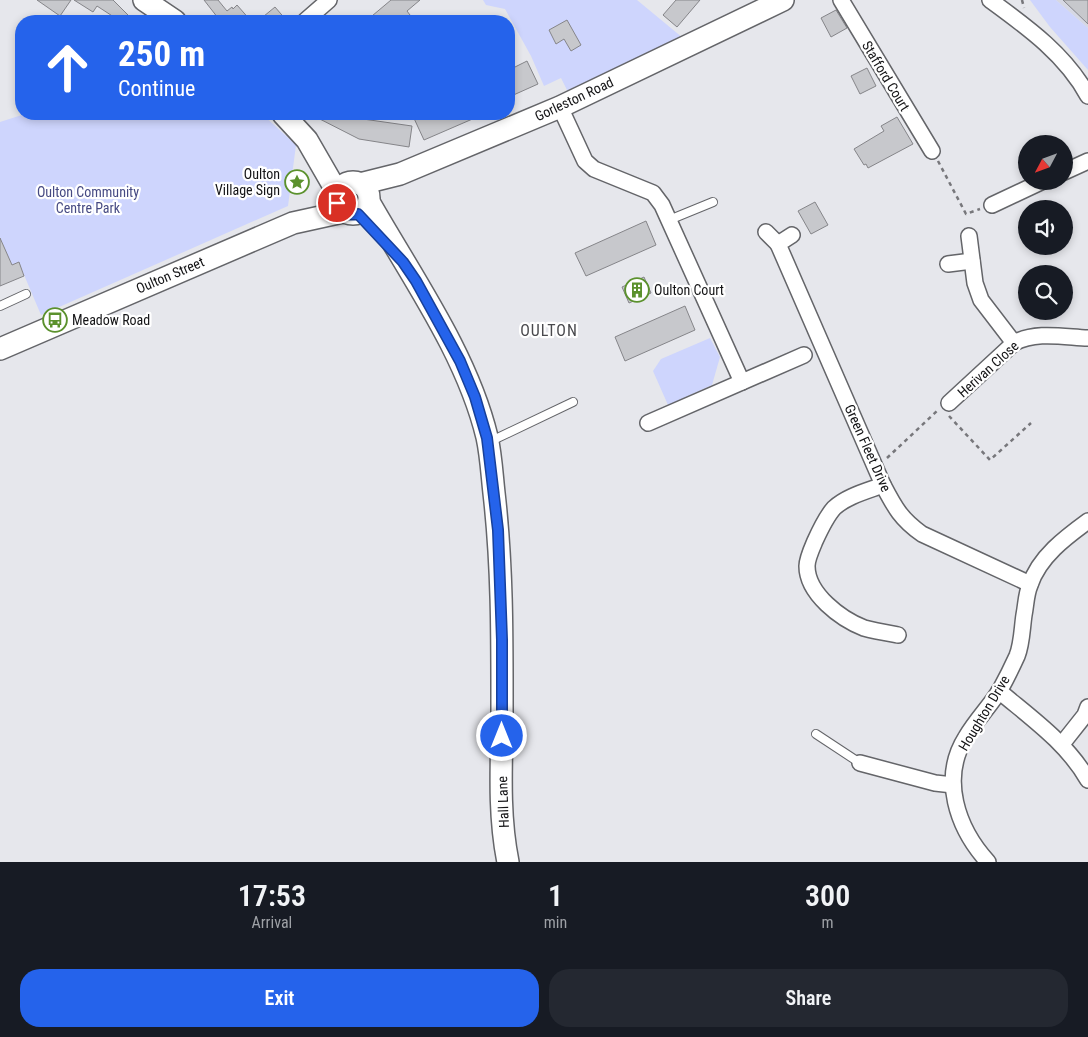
<!DOCTYPE html>
<html lang="en">
<head>
<meta charset="utf-8">
<style>
  body { margin:0; font-family:"Roboto Condensed",sans-serif; background:#242831; color:#f1f3f6; height:100vh; display:flex; flex-direction:column; font-size:19px; white-space:nowrap }
  * { box-sizing:border-box; margin:0 }
  p { font-size:16px; color:#9ea1a6 }
  .icon { flex:none; width:28px; height:28px; fill:none; stroke:currentColor; stroke-width:2; stroke-linecap:round; stroke-linejoin:round }
  .map { position:relative; height:862px; overflow:hidden }
  .side { display:flex; flex-direction:column; background:#171b24; flex:1 }
  .side>* { flex:none }
  .guide { position:absolute; left:15px; top:15px; width:500px; height:105px; border-radius:20px; box-shadow:0 2px 8px #0003; background:#2563eb; color:#fff; overflow:hidden }
  .needle { width:32px; rotate:229deg }
  .controls { position:absolute; left:1018px; top:135px; display:grid; gap:10px }
  .controls a { display:grid; place-items:center; width:55px; height:55px; border-radius:50%; background:#171b24; box-shadow:0 2px 8px #0003; font-size:25px }
  .pin { position:absolute; display:grid; place-items:center; width:42px; height:42px; color:#fff; margin:-21px; border:2px solid #fff; border-radius:50%; box-shadow:0 1px 5px #0007 }
  .me { position:absolute; width:55px; margin:-28px; rotate:0deg; stroke-linejoin:round; filter:drop-shadow(0 0 4px #0008) }
  .turn { display:flex; align-items:center; gap:18px; height:105px; padding:0 20px; font-size:22px }
  .turn .icon { width:65px; height:65px; stroke-width:2.5 }
  .turn b { display:block; font-size:35px; line-height:42px }
  .eta { display:flex; justify-content:space-evenly; align-items:center; height:85px; text-align:center }
  .eta b { font-size:30px; font-weight:600; line-height:35px }
  .button { display:flex; gap:10px; margin-top:auto; padding:10px 20px }
  .button a { flex:1; height:58px; border-radius:20px; background:#2563eb; color:#fff; font-size:20px; font-weight:600; line-height:58px; text-align:center }
  .button a+a { background:#242831; color:#f1f3f6 }
  .map>svg:first-child { display:block }
  .built { fill:#d6d8e3 }
  .green { fill:#ced5fd }
  .building { fill:#c7c8cc; stroke:#858589 }
  .lines { fill:none; stroke-linecap:round; stroke-linejoin:round }
  .lane-casing { stroke:#646569; stroke-width:10 }
  .street-casing { stroke:#646569; stroke-width:18 }
  .secondary-casing { stroke:#646569; stroke-width:24 }
  .path { stroke:#77777b; stroke-width:2.5; stroke-dasharray:4 4; stroke-linecap:butt }
  .lane { stroke:#fff; stroke-width:8 }
  .street { stroke:#fff; stroke-width:15 }
  .secondary { stroke:#fff; stroke-width:21 }
  .route-casing { stroke:#184099; stroke-width:12 }
  .route { stroke:#2563eb; stroke-width:9 }
  .labels { text-anchor:middle; dominant-baseline:central; stroke-width:4.5; stroke-linejoin:round; paint-order:stroke }
  .street-label { font-size:14px; fill:#141416; stroke:#fff }
  .poi-label { font-size:14px; fill:#141416; stroke:#fff; text-anchor:start }
  .park-label { font-size:14px; fill:#464a83; stroke:#fff }
  .quarter-label { font-size:16px; letter-spacing:1px; fill:#49494d; stroke:#fff }
</style>
</head>
<body>
<div class="map">
<svg width="1088" height="862" viewBox="0 0 1088 862">
  <rect width="100%" height="100%" fill="#e6e7ec"/>
  <path class="built" d="M1056,0H1088V28Z"/>
  <g class="green">
    <path d="M483,0H637L683,38L568,92L561,78L544,86L531,56L505,9L486,5Z"/>
    <path d="M1030,0H1056L1088,28V70L1050,27Z"/>
    <path d="M25,114H262L296,145L288,206L41,315L19,263L12,265L0,238V122Z"/>
    <path d="M710,338L720,357L712,385L668,405L653,371L661,359Z"/>
  </g>
  <g class="building">
    <path d="M37,0H71L60,16Z"/>
    <path d="M74,0H113L134,21H120L97,6L93,12Z"/>
    <path d="M204,0H218L227,11L232,7L233,9L237,5L251,21H214L218,18Z"/>
    <path d="M391,0H420L407,11L410,15L402,21H366Z"/>
    <path d="M676,0H700L677,27L663,15Z"/>
    <path d="M1063,0H1088V24Z"/>
    <path d="M275,7L287,21H258Z"/>
    <path d="M836,10L847,28L831,37L821,18Z"/>
    <path d="M567,20L581,45L571,51L564,39L556,44L549,30Z"/>
    <path d="M527,61L538,84L509,97V70Z"/>
    <path d="M867,68L876,86L860,94L851,76Z"/>
    <path d="M310,114H343L355,119L357,116L363,119L412,126L409,147L359,139Z"/>
    <path d="M412,114H484L424,140Z"/>
    <path d="M897,117L913,144L868,168L866,164L864,165L854,149L884,131L881,126Z"/>
    <path d="M815,202L828,225L811,234L798,211Z"/>
    <path d="M646,221L656,245L586,276L575,253Z"/>
    <path d="M0,238L12,265L19,262L24,276L0,286Z"/>
    <path d="M644,277L651,293L629,303L622,287Z"/>
    <path d="M685,306L695,330L625,361L615,337Z"/>
  </g>
  <g class="lines">
    <g class="lane-casing">
      <g id="lane">
        <path d="M669,220L713,202"/>
        <path d="M0,306L26,294"/>
        <path d="M489,442L573,402"/>
        <path d="M816,734L860,763"/>
      </g>
    </g>
    <g class="street-casing">
      <g id="street">
        <path d="M841,0L932,151"/>
        <path d="M990,0C1027,27 1066,55 1088,96"/>
        <path d="M305,21L329,0"/>
        <path d="M560,107L585,161L594,169L653,193L662,205L742,382"/>
        <path d="M1064,172L1088,161"/>
        <path d="M992,205L1043,181"/>
        <path d="M766,232L778,244"/>
        <path d="M792,235L778,244L883,485C895,508 901,519 922,534L1030,584"/>
        <path d="M969,236L975,283L981,300L1014,343"/>
        <path d="M948,264L972,261"/>
        <path d="M949,403L1014,343C1035,331 1064,337 1088,338"/>
        <path d="M648,423L804,355"/>
        <path d="M883,485C867,491 847,496 834,508C826,517 820,530 815,541C812,548 807,559 807,566C807,594 841,619 864,628C875,631 887,633 898,635"/>
        <path d="M999,691C1031,718 1067,743 1088,780"/>
        <path d="M1062,744L1085,715L1088,707"/>
        <path d="M860,763L935,783L953,785"/>
        <path d="M988,862C957,828 940,778 966,737C976,720 990,706 1000,690C1006,679 1012,667 1017,656C1022,644 1022,628 1024,615C1026,605 1026,594 1030,585C1039,557 1066,537 1088,521"/>
      </g>
    </g>
    <g class="secondary-casing">
      <g id="secondary">
        <path d="M144,0L175,21"/>
        <path d="M283,114L307,140L337,192"/>
        <circle cx="353" cy="198" r="16"/>
        <path d="M360,184L400,174L560,107L783,0"/>
        <path d="M369,202C411,276 467,354 487,437C491,455 492,475 494,493C503,571 502,649 502,727C501,772 499,818 508,862"/>
        <path d="M0,349L293,223L343,212"/>
      </g>
    </g>
    <g class="path">
      <path d="M1022,0L1024,8"/>
      <path d="M938,161L966,214L980,209"/>
      <path d="M949,416L990,460L1031,423"/>
      <path d="M887,458L937,411"/>
    </g>
    <use href="#lane" class="lane"/>
    <use href="#street" class="street"/>
    <use href="#secondary" class="secondary"/>
  </g>
  <g class="lines">
    <g class="route-casing">
      <path id="route" d="M337,203C341,212 348,216 358,214L403,262L416,281L460,361L475,397L487,438L498,530L502,640V736"/>
    </g>
    <use href="#route" class="route"/>
  </g>
  <defs>
    <g id="sight-ring" transform="scale(1.25)"><circle r="9.5" fill="#fff" stroke="#5b912d" stroke-width="1.5"/><path d="M0-6L1.8-2.2L6-1.7L2.9 1.2L3.7 5.4L0 3.3L-3.7 5.4L-2.9 1.2L-6-1.7L-1.8-2.2Z" fill="#5b912d"/></g>
    <g id="building-ring" transform="scale(1.25)"><circle r="9.5" fill="#fff" stroke="#5b912d" stroke-width="1.5"/><path d="M-4-6H4V6H1V3H-1V6H-4ZM-2.5-4.3h1.7v1.8h-1.7ZM.8-4.3h1.7v1.8H.8ZM-2.5-1h1.7V.8h-1.7ZM.8-1h1.7V.8H.8Z" fill="#5b912d"/></g>
    <g id="bus-ring" transform="scale(1.25)"><circle r="9.5" fill="#fff" stroke="#5b912d" stroke-width="1.5"/><path d="M-5-6H5V4H4V6H2V4H-2V6H-4V4H-5ZM-3.5-4V0h7V-4ZM-3.5 1.2v1.5H-2V1.2ZM2 1.2v1.5H3.5V1.2Z" fill="#5b912d"/></g>
  </defs>
  <g fill-rule="evenodd">
    <use href="#sight-ring" x="297" y="182"/>
    <use href="#building-ring" x="637" y="290"/>
    <use href="#bus-ring" x="55" y="320"/>
  </g>
  <g class="labels">
    <g class="street-label">
      <text transform="translate(886 76) rotate(59)">Stafford Court</text>
      <text transform="translate(574 99) rotate(-25)">Gorleston Road</text>
      <text transform="translate(170 275) rotate(-23)">Oulton Street</text>
      <text transform="translate(988 369) rotate(-42)">Herivan Close</text>
      <text transform="translate(868 448) rotate(66)">Green Fleet Drive</text>
      <text transform="translate(984 713) rotate(-59)">Houghton Drive</text>
      <text transform="translate(503 802) rotate(-92)">Hall Lane</text>
    </g>
    <g class="poi-label">
      <text x="280" y="174" text-anchor="end">Oulton<tspan x="280" dy="16">Village Sign</tspan></text>
      <text x="654" y="290">Oulton Court</text>
      <text x="72" y="320">Meadow Road</text>
    </g>
    <g class="park-label">
      <text x="88" y="192">Oulton Community<tspan x="88" dy="16">Centre Park</tspan></text>
    </g>
    <g class="quarter-label">
      <text x="549" y="330">OULTON</text>
    </g>
  </g>
</svg>
<div class="controls">
<a><svg class="needle" viewBox="-14 -14 28 28"><path d="M0-13l5 13h-10z" fill="#e53935"/><path d="M0 13l5-13h-10z" fill="#9ea1a6"/></svg></a>
<a><svg class="icon" aria-label="sound" viewBox="0 0 24 24"><path d="M4 9h4l5-4v14l-5-4H4zM17 9q2 3 0 6"/></svg></a>
<a><svg class="icon" aria-label="search" viewBox="0 0 24 24"><circle cx="10" cy="10" r="6"/><path d="M15 15l6 6"/></svg></a>
</div>
<div class="pin" style="left:337px;top:203px;background:#d93025"><svg class="icon" aria-label="arrive" viewBox="0 0 24 24"><path d="M6 21V4h12l-3 4 3 4H6"/></svg></div>
<svg class="me" style="left:502px;top:736px" viewBox="-20 -20 40 40"><circle r="17" fill="#2563eb" stroke="#fff" stroke-width="3"/><path d="M0-11L8 9 0 5-8 9z" fill="#fff"/></svg>
<div class="guide">
<div class="turn"><svg class="icon" aria-label="ahead" viewBox="0 0 24 24"><path d="M12 20V5M6 11l6-6 6 6"/></svg><div><b>250 m</b>Continue</div></div>
</div>
</div>
<section class="side">
<div class="eta">
<div><b>17:53</b><p>Arrival</p></div>
<div><b>1</b><p>min</p></div>
<div><b>300</b><p>m</p></div>
</div>
<div class="button"><a>Exit</a><a>Share</a></div>
</section>
</body>
</html>
